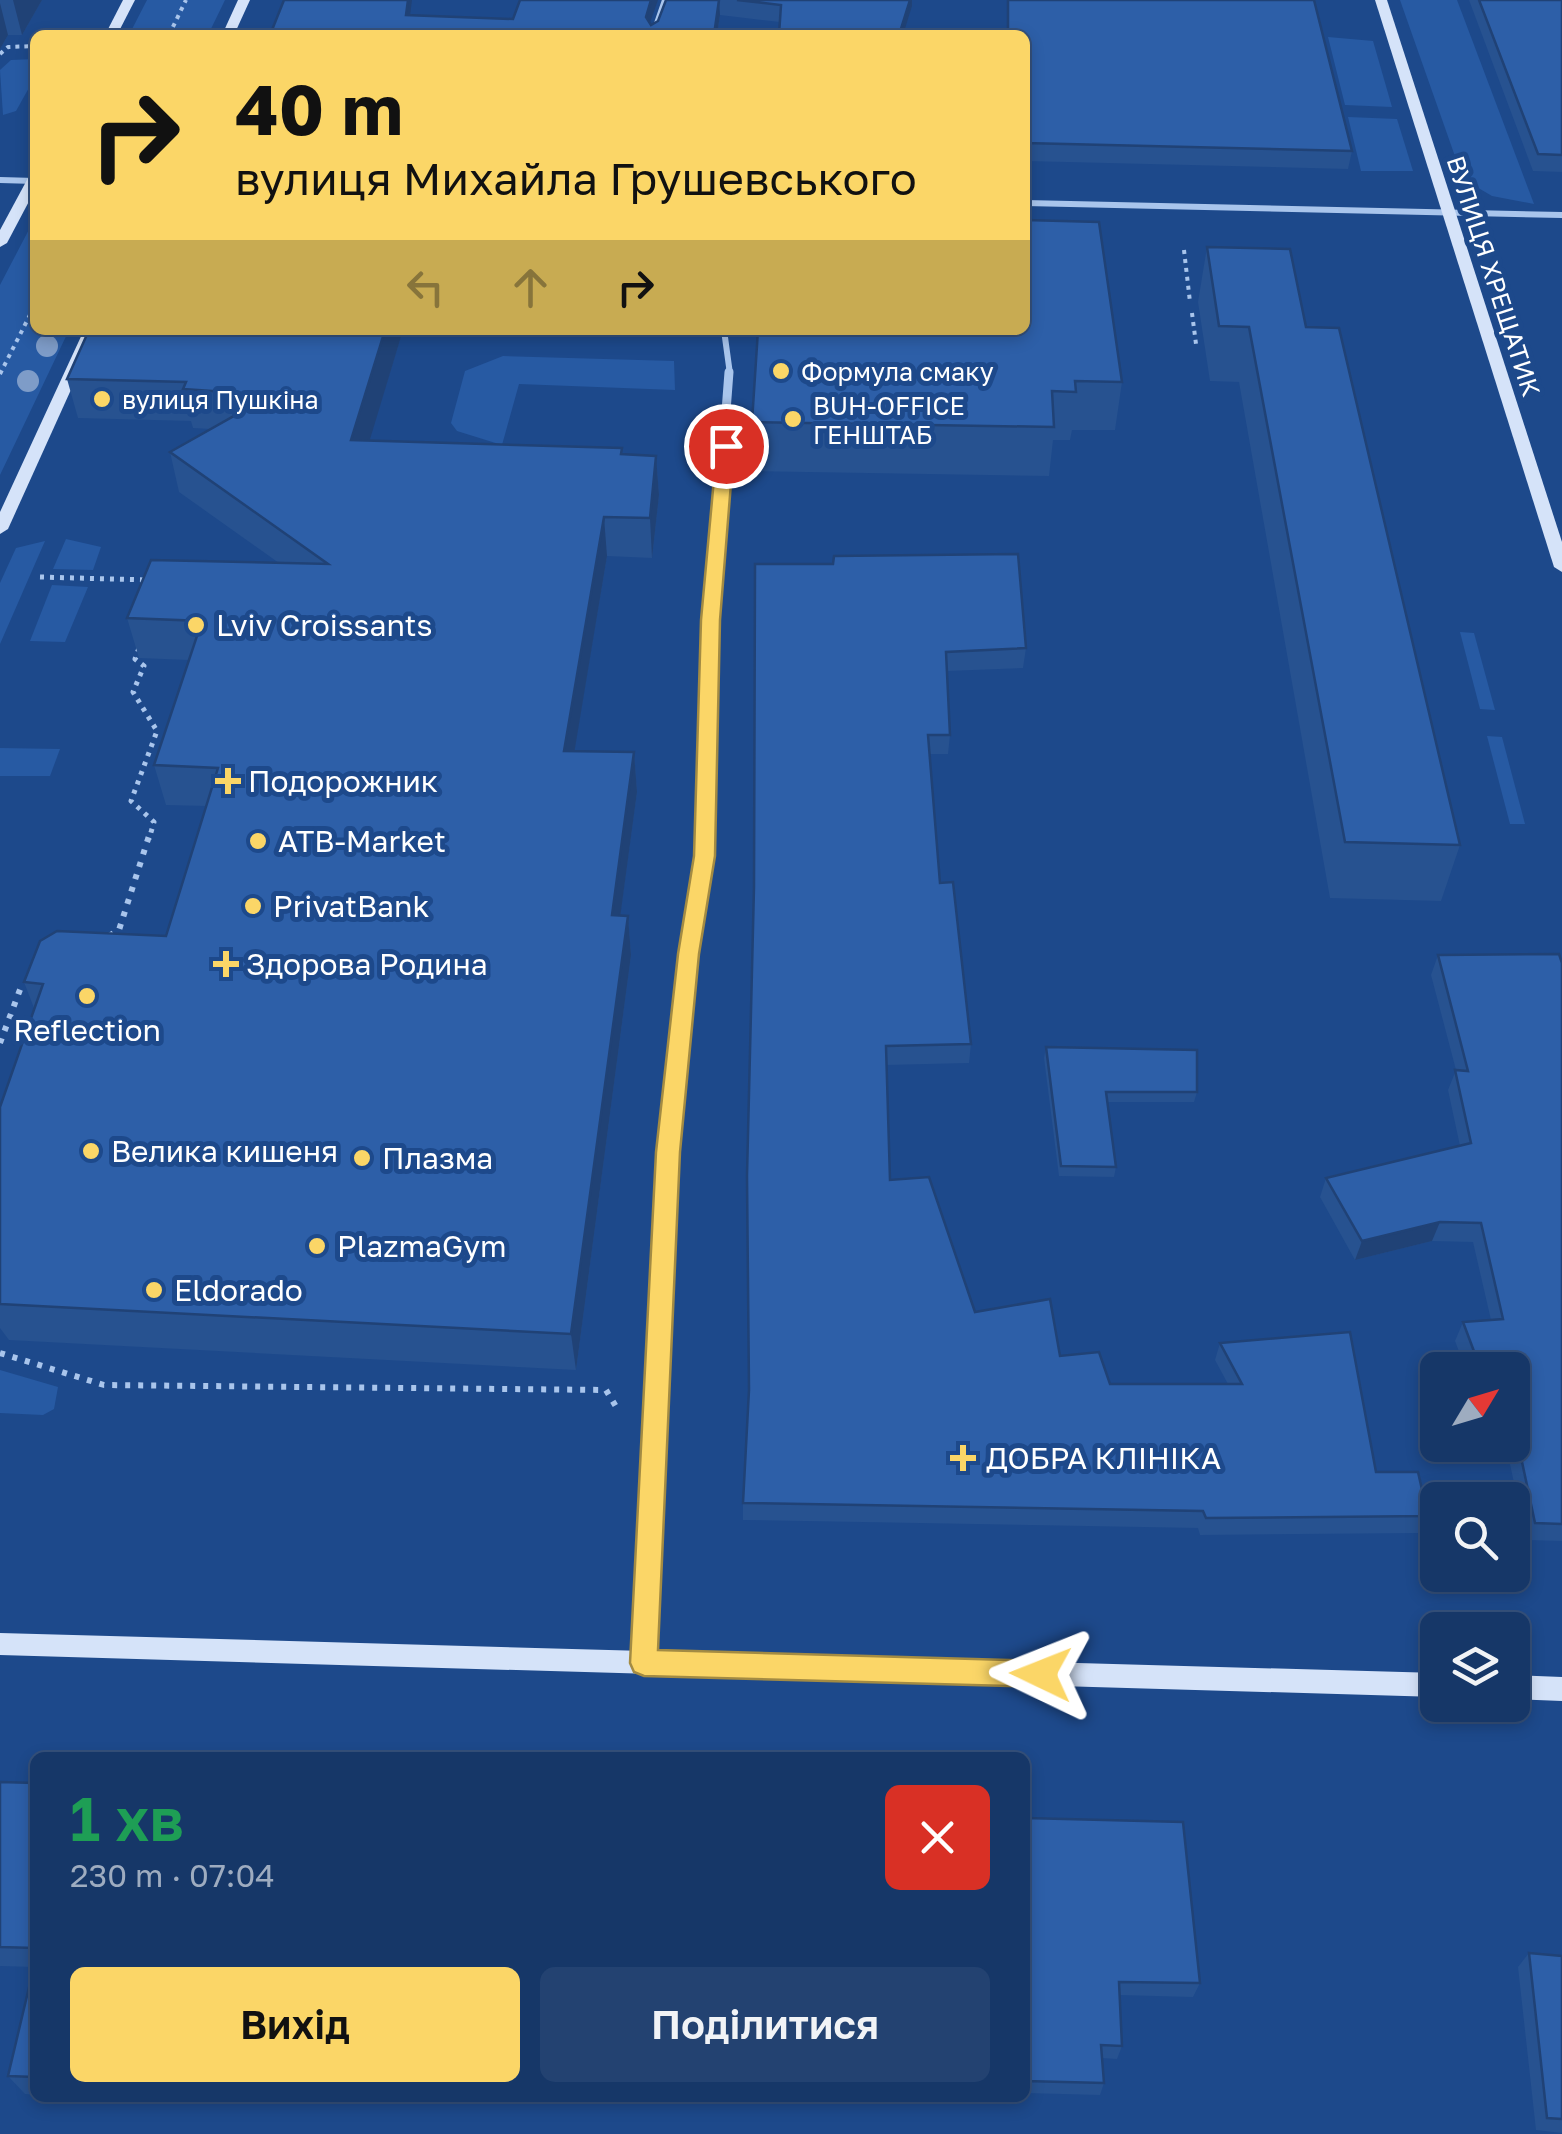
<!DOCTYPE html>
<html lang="uk">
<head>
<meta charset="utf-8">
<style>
  body { margin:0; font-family:"Golos Text",sans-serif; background:#234271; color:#f1f3f6; height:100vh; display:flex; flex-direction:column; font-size:38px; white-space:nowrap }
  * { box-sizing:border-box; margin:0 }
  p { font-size:32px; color:#9eacc0 }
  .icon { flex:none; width:55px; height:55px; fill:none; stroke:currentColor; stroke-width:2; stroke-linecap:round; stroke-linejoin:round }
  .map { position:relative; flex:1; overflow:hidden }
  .sheet { position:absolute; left:30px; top:1752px; width:1000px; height:350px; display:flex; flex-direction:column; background:#163768; border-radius:15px; box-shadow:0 5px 15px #0003,0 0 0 2px #35517c }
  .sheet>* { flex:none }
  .guide { position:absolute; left:30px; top:30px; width:1000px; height:305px; border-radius:15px; box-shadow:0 5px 15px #0003,0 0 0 2px #35517c; background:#fbd667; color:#111; overflow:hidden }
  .needle { width:65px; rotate:52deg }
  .fabs { position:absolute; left:1420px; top:1352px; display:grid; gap:20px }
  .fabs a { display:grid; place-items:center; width:110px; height:110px; border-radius:15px; background:#163768; box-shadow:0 5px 15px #0003,0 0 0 2px #35517c; font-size:50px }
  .pin { position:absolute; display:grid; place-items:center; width:85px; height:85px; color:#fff; margin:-42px; border:5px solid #fff; border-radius:50%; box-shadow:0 2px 10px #0007 }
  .me { position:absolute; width:110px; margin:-55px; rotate:272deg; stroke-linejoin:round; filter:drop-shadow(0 0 8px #0008) }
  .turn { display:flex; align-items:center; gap:35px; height:210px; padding:0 40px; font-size:45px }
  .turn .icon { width:130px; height:130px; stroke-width:2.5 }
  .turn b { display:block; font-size:70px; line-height:85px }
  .lanes { display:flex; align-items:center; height:95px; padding:0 40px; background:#0003; justify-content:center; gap:50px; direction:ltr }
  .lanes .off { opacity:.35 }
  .round { display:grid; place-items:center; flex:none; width:105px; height:105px; border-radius:15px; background:#234271 }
  .headline { display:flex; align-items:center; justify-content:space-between; height:170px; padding:0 40px }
  h1 { font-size:60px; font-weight:600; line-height:75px; color:#1e9e55 }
  .button { display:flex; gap:20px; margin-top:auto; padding:20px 40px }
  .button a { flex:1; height:115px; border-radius:15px; background:#fbd667; color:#111; font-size:40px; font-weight:600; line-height:115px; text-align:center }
  .button a+a { background:#234271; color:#f1f3f6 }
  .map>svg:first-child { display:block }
  .green { fill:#275aa3 }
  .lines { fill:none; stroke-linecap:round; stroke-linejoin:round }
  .path-far2 { stroke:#a9c5ec; stroke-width:4; stroke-dasharray:4 5; stroke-linecap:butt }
  .path-far1 { stroke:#a9c5ec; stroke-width:5; stroke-dasharray:4 6; stroke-linecap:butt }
  .path { stroke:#a9c5ec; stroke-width:6; stroke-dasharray:5 8; stroke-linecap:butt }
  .street-far3 { stroke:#a9c5ec; stroke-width:6 }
  .street-far2 { stroke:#a9c5ec; stroke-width:9 }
  .street-far1 { stroke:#a9c5ec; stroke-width:10 }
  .street { stroke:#a9c5ec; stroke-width:12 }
  .secondary { fill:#d5e3f9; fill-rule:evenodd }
  .tree { fill:#7e9cc8 }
  .wall { fill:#275290 }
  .shaded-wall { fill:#204276 }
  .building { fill:#2d5fa8; stroke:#204276; stroke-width:2.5 }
  .route { fill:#fbd667; stroke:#a38b43; stroke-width:2.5 }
  .poi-dot { fill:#fbd667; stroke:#1d498b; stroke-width:4 }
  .labels { text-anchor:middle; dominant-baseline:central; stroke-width:10; stroke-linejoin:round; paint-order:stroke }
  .far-street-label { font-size:25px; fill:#fff; stroke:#1d498b }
  .far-poi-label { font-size:25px; fill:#fff; stroke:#1d498b; text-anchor:start }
  .poi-label { font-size:30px; fill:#fff; stroke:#1d498b; text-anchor:start }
</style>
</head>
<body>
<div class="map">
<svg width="1562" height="2134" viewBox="0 0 1562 2134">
  <rect width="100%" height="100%" fill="#1d498b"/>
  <g class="green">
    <path d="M147,0H225L208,35H129Z"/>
    <path d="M1400,0H1457L1534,204L1492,196L1463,179Z"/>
    <path d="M1328,37L1373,41L1392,107L1345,105Z"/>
    <path d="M35,59V77L16,111L3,115L0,70L11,60Z"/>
    <path d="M1348,117L1397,119L1413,171H1361Z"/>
    <path d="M35,218V330H69L0,475V285Z"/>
    <path d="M503,356L674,361L675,390L519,384L502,445L457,431L451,423L465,371Z"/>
    <path d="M66,539L101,547L93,570L53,569Z"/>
    <path d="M45,541L0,644V583L16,548Z"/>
    <path d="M52,585L88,587L65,642L30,641Z"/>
    <path d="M1460,632L1474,633L1495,710L1480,709Z"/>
    <path d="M1487,736L1502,737L1525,824H1510Z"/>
    <path d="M0,748L60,749L50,776H0Z"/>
    <path d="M0,1370L58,1387L54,1409L43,1415L0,1413Z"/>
  </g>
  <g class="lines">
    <g class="path-far2">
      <path d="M169,35L186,0"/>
      <path d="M0,54L8,47L35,46"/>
      <path d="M1184,250L1190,302"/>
      <path d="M1192,313L1196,344"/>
      <path d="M0,374L35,305"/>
    </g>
    <g class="path-far1">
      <path d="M40,577L148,580"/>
      <path d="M139,648L135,659L144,666L133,692L157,731L131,801L154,822L149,839"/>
    </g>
    <g class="path">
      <path d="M109,936L119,930L149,836"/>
      <path d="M0,1043L21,987L29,983"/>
      <path d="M0,1353L104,1385L606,1390L618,1410"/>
    </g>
    <g class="street-far3">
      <path d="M653,35L665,0"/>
      <path d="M0,180L35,181"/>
      <path d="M1025,203L1562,215"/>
      <path d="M724,330L730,374"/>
    </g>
    <path class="street-far2" d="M705,839L710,620L729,372"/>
    <path class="street-far1" d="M656,1416L668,1152L706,836"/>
    <path class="street" d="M644,1662L656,1414"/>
    <g class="secondary">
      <path d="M123,0H135L117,35H105Z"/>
      <path d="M238,0H250L234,35H222Z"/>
      <path d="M1375,0H1387L1562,542V572L1554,567Z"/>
      <path d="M35,174V190L7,243L0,247V230L28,178Z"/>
      <path d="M84,330H98L8,529L0,534V512Z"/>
      <path d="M0,1633L1438,1673V1697L0,1655Z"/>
      <path d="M1512,1675L1562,1677V1701L1512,1699Z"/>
    </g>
  </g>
  <g class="tree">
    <circle cx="47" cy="346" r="11"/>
    <circle cx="28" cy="381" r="11"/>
  </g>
  <g class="wall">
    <path d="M0,0H42L22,35H8L0,49Z"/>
    <path d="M666,0H912V6L780,22L720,15L717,35H270L410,15L650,23L651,25L658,21Z"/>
    <path d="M1008,0L1352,151L1348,169L1025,161V35H1007Z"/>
    <path d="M1469,0H1562V172L1533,171Z"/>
    <path d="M1207,247L1306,327L1460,845L1441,901L1330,898L1239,382L1210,381L1198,302Z"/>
    <path d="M403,330L369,440L656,456L659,495L652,558L607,556L574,751L634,752L637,792L620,916H628L631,955L576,1370L9,1340L0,1328V1107L34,1008L24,982L166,936L206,806L166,805L154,765L189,660L139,658L127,618L279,563L179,492L170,452L211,429L193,428L191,421L78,418L67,379Z"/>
    <path d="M758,330L1122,382L1115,430H1072L1070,440H1053L1049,476L753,471L752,422Z"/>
    <path d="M833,564L1026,648L1023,668L947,671L950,735L948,754H930L940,883L971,1044L969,1063L886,1065L890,1180L975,1312L1110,1384H1228L1215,1360L1220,1343L1428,1516L1420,1533L1200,1535L1198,1528L743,1520V1503Z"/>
    <path d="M1438,955L1562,963V1541L1526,1540L1506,1445H1512V1370H1466L1455,1341L1463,1322L1491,1320L1473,1242L1432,1241L1355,1260L1320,1197L1326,1178L1460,1146L1448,1090L1456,1070L1431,975Z"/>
    <path d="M1046,1047L1197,1092L1194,1102H1108L1116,1167L1114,1177L1059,1176L1044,1058Z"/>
    <path d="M0,1782L35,1783V2095L25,2094L8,2076L34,1967L0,1966Z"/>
    <path d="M1025,1818L1200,1983L1193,1997L1120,1995L1122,2046L1117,2059L1102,2058L1104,2083L1100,2095L1025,2093Z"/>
    <path d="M1529,1953L1562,1956V2133L1536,2130L1518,1967Z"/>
  </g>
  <g class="shaded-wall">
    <path d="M13,0H42L22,35Z"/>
    <path d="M408,0H412L408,32L406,15Z"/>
    <path d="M651,0H658L646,34V17Z"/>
    <path d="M719,0L720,15L717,35H714Z"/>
    <path d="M910,0H912V6L903,35H899Z"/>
    <path d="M0,3L8,35L0,49Z"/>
    <path d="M385,330H403L358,479L351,440Z"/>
    <path d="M656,456L659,495L652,558L650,518Z"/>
    <path d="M604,517L607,556L568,790L564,751Z"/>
    <path d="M634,752L637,792L615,955L612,915Z"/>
    <path d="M628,916L631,955L576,1370L571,1334Z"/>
    <path d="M1440,1222L1432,1241L1355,1260L1362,1241Z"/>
  </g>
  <g class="building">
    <path d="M284,0H408L406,15L513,19L520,0H651L646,17L651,25L658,21L666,0H719L714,35H270Z"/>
    <path d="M737,0H910L899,35H779L781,5Z"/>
    <path d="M1008,0H1314L1352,151L1025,143V35H1008Z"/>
    <path d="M1479,0H1562V155L1538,154Z"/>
    <path d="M1025,220L1099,222L1122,382L1075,381L1076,392L1052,391L1054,427L752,422L758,330H1025Z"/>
    <path d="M1207,247L1290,249L1306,327L1339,328L1460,845L1345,842L1249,327L1219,326Z"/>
    <path d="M89,330H385L351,440L622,448L621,454L656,456L650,518L604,517L564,751L634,752L612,915L628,916L571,1334L0,1304V1107L43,984L24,982L40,941L57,931L166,936L218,768L154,765L202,621L127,618L151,560L328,564L170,452L271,395L183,389L186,382L67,379Z"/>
    <path d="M1018,554L1026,648L946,652L950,735H928L940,883L953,882L971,1044L886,1046L890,1180L929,1177L975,1312L1050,1299L1060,1356L1099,1352L1110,1384H1242L1220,1343L1350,1332L1376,1472H1418L1428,1516L1206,1518L1203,1511L743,1503L749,1390L747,1176L754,887L755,564H833L834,556Z"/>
    <path d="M1559,954L1562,963V1524L1535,1523L1512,1415V1370H1481L1463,1322L1503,1319L1481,1223L1440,1222L1362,1241L1326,1178L1471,1143L1455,1070L1468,1071L1438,955Z"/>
    <path d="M1046,1047L1197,1050V1092H1106L1116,1167L1061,1166Z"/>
    <path d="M0,1782L35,1783V1948L0,1947Z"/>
    <path d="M1025,1818L1183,1822L1200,1983L1119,1982L1122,2046L1101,2045L1104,2083L1025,2081Z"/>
    <path d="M1529,1953L1562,1956V2119L1547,2118Z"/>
    <path d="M35,1962V2077L8,2076Z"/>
  </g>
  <path class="route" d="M726,441L734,446L720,620L715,856L699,954L680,1152L658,1650L1041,1661L1051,1665L1055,1674L1051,1683L1041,1687L644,1676L634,1672L630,1663L656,1152L678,954L694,856L701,620L717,446Z"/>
  <g class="poi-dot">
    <circle cx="781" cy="371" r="10"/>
    <circle cx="102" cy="399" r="10"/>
    <circle cx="793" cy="419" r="10"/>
    <circle cx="196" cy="625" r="10"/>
    <path d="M223 766h10v10h10v10h-10v10h-10v-10h-10v-10h10z"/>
    <circle cx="258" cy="841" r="10"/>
    <circle cx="253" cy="906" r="10"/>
    <path d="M221 949h10v10h10v10h-10v10h-10v-10h-10v-10h10z"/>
    <circle cx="87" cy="996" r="10"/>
    <circle cx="91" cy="1151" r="10"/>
    <circle cx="362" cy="1158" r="10"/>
    <circle cx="317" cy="1246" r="10"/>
    <circle cx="154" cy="1290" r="10"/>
    <path d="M958 1443h10v10h10v10h-10v10h-10v-10h-10v-10h10z"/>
  </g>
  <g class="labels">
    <g class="far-street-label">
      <text transform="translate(1494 276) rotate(72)">ВУЛИЦЯ ХРЕЩАТИК</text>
    </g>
    <g class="far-poi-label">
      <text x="801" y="371">Формула смаку</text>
      <text x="122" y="399">вулиця Пушкіна</text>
      <text x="813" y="405">BUH-OFFICE<tspan x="813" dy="29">ГЕНШТАБ</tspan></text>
    </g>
    <g class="poi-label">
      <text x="216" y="625">Lviv Croissants</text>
      <text x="248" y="781">Подорожник</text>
      <text x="278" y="841">ATB-Market</text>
      <text x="273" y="906">PrivatBank</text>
      <text x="246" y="964">Здорова Родина</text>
      <text x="87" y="1030" text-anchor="middle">Reflection</text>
      <text x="111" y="1151">Велика кишеня</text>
      <text x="382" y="1158">Плазма</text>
      <text x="337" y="1246">PlazmaGym</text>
      <text x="174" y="1290">Eldorado</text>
      <text x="986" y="1458">ДОБРА КЛІНІКА</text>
    </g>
  </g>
</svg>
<div class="fabs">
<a><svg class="needle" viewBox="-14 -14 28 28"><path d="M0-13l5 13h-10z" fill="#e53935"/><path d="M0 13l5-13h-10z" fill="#9eacc0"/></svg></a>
<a><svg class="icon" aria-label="search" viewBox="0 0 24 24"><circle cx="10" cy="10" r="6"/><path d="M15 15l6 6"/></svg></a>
<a><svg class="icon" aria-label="layers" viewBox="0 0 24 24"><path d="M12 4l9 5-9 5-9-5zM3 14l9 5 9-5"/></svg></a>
</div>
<div class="pin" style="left:726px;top:446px;background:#d93025"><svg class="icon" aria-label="arrive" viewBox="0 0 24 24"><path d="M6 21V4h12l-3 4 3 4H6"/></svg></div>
<svg class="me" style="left:1041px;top:1674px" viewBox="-20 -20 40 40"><path d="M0-17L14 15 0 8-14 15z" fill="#fbd667" stroke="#fff" stroke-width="4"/></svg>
<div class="guide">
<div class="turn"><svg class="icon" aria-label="right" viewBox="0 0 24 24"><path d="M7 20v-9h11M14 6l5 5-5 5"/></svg><div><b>40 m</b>вулиця Михайла Грушевського</div></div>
<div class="lanes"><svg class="icon off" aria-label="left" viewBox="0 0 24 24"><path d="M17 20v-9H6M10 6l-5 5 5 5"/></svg><svg class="icon off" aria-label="ahead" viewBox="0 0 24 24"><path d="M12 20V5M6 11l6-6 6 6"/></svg><svg class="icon" aria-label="right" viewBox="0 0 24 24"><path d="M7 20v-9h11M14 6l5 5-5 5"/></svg></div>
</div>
<section class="sheet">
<div class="headline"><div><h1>1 хв</h1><p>230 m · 07:04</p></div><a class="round" style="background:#d93025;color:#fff"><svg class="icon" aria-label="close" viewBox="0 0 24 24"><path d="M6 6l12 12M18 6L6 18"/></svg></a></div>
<div class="button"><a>Вихід</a><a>Поділитися</a></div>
</section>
</div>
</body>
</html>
